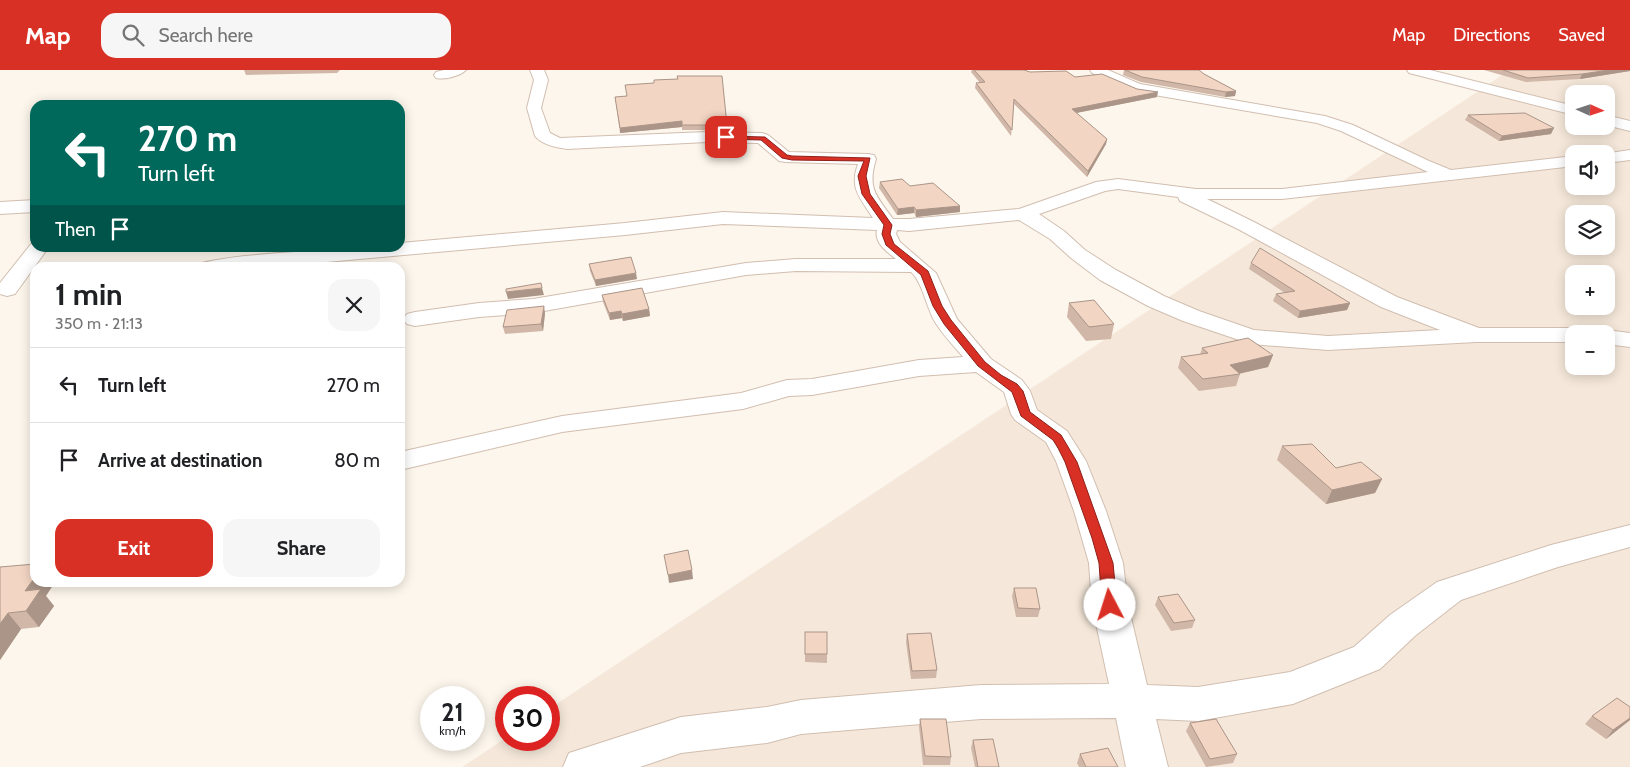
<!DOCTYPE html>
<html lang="en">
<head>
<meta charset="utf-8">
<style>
  body { margin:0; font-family:Cabin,sans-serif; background:#f6f6f6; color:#202124; height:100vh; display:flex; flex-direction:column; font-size:19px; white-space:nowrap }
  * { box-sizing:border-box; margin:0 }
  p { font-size:16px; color:#757577 }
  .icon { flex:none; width:28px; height:28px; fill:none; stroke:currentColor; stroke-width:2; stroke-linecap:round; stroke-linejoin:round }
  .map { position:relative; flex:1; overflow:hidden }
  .sheet { position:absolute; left:30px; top:192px; width:375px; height:325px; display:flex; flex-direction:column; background:#fff; border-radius:15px; box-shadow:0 2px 12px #0003 }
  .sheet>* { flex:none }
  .hud { position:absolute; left:30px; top:30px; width:375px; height:152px; border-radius:15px; box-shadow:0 2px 12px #0003; background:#00695c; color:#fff; overflow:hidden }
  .needle { width:32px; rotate:93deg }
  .buttons { position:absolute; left:1565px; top:15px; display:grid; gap:10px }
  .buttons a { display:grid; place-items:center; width:50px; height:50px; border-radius:10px; background:#fff; box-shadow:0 2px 12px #0003; font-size:25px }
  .speed { position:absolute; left:420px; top:616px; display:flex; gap:10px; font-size:25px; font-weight:700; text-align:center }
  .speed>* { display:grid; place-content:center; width:65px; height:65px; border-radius:50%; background:#fff; box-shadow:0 2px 12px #0003; line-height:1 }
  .speed small { font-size:12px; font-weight:400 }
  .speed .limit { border:8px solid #d22; background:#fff; color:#111 }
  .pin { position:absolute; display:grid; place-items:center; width:42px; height:42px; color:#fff; margin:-21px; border-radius:10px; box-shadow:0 2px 8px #0006 }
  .me { position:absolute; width:55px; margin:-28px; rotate:355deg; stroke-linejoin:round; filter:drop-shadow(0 0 4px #0008) }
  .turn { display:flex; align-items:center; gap:18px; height:105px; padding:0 25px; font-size:22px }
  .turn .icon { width:65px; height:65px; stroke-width:2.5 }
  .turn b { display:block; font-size:35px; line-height:42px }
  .then { display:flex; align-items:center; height:48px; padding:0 25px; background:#0003; gap:10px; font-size:19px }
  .round { display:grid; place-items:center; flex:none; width:52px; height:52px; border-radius:15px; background:#f6f6f6 }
  .headline { display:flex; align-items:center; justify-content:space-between; height:85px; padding:0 25px }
  h1 { font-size:30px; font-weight:700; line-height:38px }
  .primary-button { display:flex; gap:10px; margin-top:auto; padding:10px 25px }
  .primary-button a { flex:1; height:58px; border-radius:15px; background:#d93025; color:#fff; font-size:20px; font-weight:700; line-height:58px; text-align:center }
  .primary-button a+a { background:#f6f6f6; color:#202124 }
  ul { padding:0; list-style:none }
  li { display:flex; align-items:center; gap:15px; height:75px; padding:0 25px; border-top:1px solid #e0e0e0 }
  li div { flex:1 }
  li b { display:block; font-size:19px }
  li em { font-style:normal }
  header { display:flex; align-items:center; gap:30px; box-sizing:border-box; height:70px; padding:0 25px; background:#d93025; color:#fff }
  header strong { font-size:24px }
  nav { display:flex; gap:28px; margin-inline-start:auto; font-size:18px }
  .search { width:350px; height:45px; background:#f6f6f6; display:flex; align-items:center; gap:12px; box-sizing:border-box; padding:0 18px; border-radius:15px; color:#757577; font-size:19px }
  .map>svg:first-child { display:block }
  .residential { fill:#f5e8da; fill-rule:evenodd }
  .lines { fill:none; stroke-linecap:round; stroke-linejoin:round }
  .street-casing { stroke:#d1beb0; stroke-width:2 }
  .street { fill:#fff; fill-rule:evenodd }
  .wall { fill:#d1b7a8 }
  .shaded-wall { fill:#aa9588 }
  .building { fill:#f3d5c3; stroke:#aa9588 }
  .route { fill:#d93025; stroke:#8d1f18 }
</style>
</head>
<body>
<header>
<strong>Map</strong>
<div class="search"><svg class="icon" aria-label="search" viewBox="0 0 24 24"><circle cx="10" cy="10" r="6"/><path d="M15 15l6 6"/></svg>Search here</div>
<nav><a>Map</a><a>Directions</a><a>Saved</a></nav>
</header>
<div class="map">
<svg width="1630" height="697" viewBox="0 0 1630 697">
  <rect width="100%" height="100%" fill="#fdf6ec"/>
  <path class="residential" d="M1510,0H1630V697H462L506,668V670H549V639ZM1574,24H1606V56H1574ZM1574,84H1606V116H1574ZM1574,144H1606V176H1574ZM1574,204H1606V236H1574ZM1574,264H1606V296H1574Z"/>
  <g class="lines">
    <g class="street-casing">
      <g id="street">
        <path d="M444,0H466C460,6 445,10 436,8L434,5L436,2Z"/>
        <path d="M530,0H544L548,10L541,38L550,63L560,68L707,62L762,63L768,65L789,82L868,84L874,85L876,89C867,119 876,125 893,149H909L1019,139L1096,112L1118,109L1196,119H1282L1428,102L1341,61L1317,53L1137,22L1092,3L1090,0H1108L1140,14L1325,46L1353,55L1429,91L1451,100L1574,86V96L1282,129H1207L1252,151L1397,227L1479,258H1574L1583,260L1585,264H1574V272H1476L1328,280L1251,274L1183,251L1148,236L1100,210L1071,188L1050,169L1019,150L909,161L897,160L896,164L900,172L936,203L957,249L991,289L1022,310L1030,321L1037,340L1067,361L1086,391L1106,441L1123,493L1128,535L1147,615L1198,617L1290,602L1354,577L1390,545L1437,512L1551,475L1630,455V477L1558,497L1461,530L1416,565L1380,599L1293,634L1198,651L1156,649L1168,697H1126L1116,648L981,649L801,664L767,673L681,683L640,697H563L569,683L681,647L767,637L801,630L981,615L1109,614L1092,535L1089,493L1074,441L1056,391L1046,372L1015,350L1011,344L1004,322L976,302L919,306L812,325L789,326L743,339L562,362L400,400V382L562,346L741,323L787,310L812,309L919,290L963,287C954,276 943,265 935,252C927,239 922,211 911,202L796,201L746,205L533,243L479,247L415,256L407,254L403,249L407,244L415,242L479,233L533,229L746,193L796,189H896C887,182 874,173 877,160L723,154L625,165L260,198H200L202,193C227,187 254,185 280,183C320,180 359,178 400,178V173L625,153L723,142L873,148C860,128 849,118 858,94L785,92L779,91L758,73L707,72L567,79C556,77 542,75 535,66L527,38L534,10ZM1118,119L1178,127L1180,131L1238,159L1381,237L1440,260L1328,266L1254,260L1199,241L1164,226L1116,200L1085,180L1064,161L1039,144L1105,121Z"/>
        <path d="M1407,0H1430L1574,36V45L1409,3Z"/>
        <path d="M1606,45L1630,51V61L1606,55Z"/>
        <path d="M1630,80V90L1606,93V84H1603Z"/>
        <path d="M35,130V142L0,144V132Z"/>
        <path d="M35,173V178H48L15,224L7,226L0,224V213L31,174Z"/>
        <path d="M1606,260L1630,263V277L1606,274V264H1596Z"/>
      </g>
    </g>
    <use href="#street" class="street"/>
  </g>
  <g class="wall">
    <path d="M244,0H340L337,3L246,5Z"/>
    <path d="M972,0H1024L1030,2L1075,7L1157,27L1076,43L1107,69L1106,74L1087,107L1014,34L1011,66L975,18L976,13H980L971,2Z"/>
    <path d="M1124,0L1204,4L1236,21L1235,26L1225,27L1141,12L1123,5Z"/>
    <path d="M1484,0H1630V1L1580,9L1526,12Z"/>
    <path d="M677,6H722L727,60H682V57L620,63L615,27L627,26L654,13L677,9Z"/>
    <path d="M1468,45L1551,64L1499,71L1465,50Z"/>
    <path d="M880,112L910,116L960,142L916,147L914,143L897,145L879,118Z"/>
    <path d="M1251,193L1350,233L1347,240L1298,248L1273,231L1276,224L1285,223L1249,199Z"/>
    <path d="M589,194L637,209L596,216L590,201Z"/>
    <path d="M602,225L649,239L650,246L623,251L622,248L610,250L603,232Z"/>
    <path d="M1069,233L1114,254L1111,269L1086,271L1067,247Z"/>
    <path d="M545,243L543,261L505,264L503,257Z"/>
    <path d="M1202,278L1273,285L1268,297L1239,304H1240L1236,316L1199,321L1178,298L1181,287L1200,285Z"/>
    <path d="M1282,376L1336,398L1382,409L1375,423L1326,434L1277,390Z"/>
    <path d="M0,497L46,526L54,536L39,557L21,559L0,590Z"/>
    <path d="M1014,518L1040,539L1038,547H1016L1012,526Z"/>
    <path d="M1158,527L1195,550L1192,558L1171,561L1155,535Z"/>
    <path d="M827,562V593L805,592V584Z"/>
    <path d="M907,564L937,600L936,608L911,609L906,572Z"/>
    <path d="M1630,637V650L1606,669L1585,654L1592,646Z"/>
    <path d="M920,649L951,687L950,695H923L919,657Z"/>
    <path d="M1190,653L1237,684L1233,693L1206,697L1186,661Z"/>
    <path d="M973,670L999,697H975L971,678Z"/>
    <path d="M1080,684L1118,697H1079L1077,693Z"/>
  </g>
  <g class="shaded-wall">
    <path d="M1609,0H1630V1L1580,9L1582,4Z"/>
    <path d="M1236,21L1235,26L1225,27L1226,22Z"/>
    <path d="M1158,22L1157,27L1071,44L1072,39Z"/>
    <path d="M682,51V57L620,63V58Z"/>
    <path d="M1554,58L1551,64L1499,71L1502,66Z"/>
    <path d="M1107,69L1106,74L1087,107L1088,101Z"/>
    <path d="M960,136V142L916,147V140Z"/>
    <path d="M914,137V143L897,145L898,139Z"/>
    <path d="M636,203L637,209L596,216L595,210Z"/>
    <path d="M542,218L544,225L508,229L506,222Z"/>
    <path d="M1350,233L1347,240L1298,248L1300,241Z"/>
    <path d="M544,236L545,243L543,261L541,254Z"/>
    <path d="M649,239L650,246L623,251L622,244Z"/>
    <path d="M621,241L622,248L610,250L609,243Z"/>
    <path d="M1273,285L1268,297L1233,305L1230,295Z"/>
    <path d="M1382,409L1375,423L1326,434L1332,420Z"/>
    <path d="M692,500L693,509L669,513L668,505Z"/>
    <path d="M35,507V512H55L46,526L54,536L39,557L26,541L25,521Z"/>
    <path d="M8,543L21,559L0,590V554Z"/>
    <path d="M1630,648V650L1606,669L1613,660Z"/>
  </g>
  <g class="building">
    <path d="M974,0H1024L1030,2L1066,1L1075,7L1102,4L1137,19L1158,22L1072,39L1107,69L1088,101L1014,29L1012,60L976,13L985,12Z"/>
    <path d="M1125,0H1199L1204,4L1236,21L1226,22L1142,7Z"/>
    <path d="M1503,0H1609L1582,4L1528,8Z"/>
    <path d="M677,6H722L727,55H682V51L620,58L615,27L627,26L625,15L654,13V10L678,9Z"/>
    <path d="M1525,43L1554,58L1502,66L1468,45Z"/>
    <path d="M902,109L910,116L933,113L960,136L916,140L914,137L898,139L880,112Z"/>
    <path d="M1260,178L1350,233L1300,241L1276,224L1295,221L1251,193Z"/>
    <path d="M631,187L636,203L595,210L589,194Z"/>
    <path d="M541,213L542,218L506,222V219Z"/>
    <path d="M642,218L649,239L622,244L621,241L609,243L602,225Z"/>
    <path d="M1094,230L1114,254L1089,257L1069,233Z"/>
    <path d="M544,236L541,254L503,257L507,240Z"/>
    <path d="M1248,268L1273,285L1230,295L1240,304L1203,309L1181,287L1208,283L1202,278Z"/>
    <path d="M1312,374L1336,398L1361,392L1382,409L1332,420L1282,376Z"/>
    <path d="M688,480L692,500L668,505L664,485Z"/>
    <path d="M35,494V507L25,521L41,519L26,541L8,543L0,554V497Z"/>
    <path d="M1014,518H1036L1040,539L1018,538Z"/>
    <path d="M1178,524L1195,550L1174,553L1158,527Z"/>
    <rect x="805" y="562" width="22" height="22"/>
    <path d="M931,563L937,600L912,601L907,564Z"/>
    <path d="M1617,628L1630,637V648L1613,660L1592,646Z"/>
    <path d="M920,649H946L951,687L925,686Z"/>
    <path d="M1216,649L1237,684L1210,689L1190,653Z"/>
    <path d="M993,669L999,697H978L973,670Z"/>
    <path d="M1108,678L1118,697H1086L1080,684Z"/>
  </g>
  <path class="route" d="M724,66L765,67L787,85L792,86L870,88L866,106L870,124L892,155L890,164L894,174L928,201L942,236L951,250L985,292L1001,305L1017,314L1023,321L1030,342L1061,365L1077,392L1113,493L1117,535L1115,539L1110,541L1104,539L1102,535L1099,493L1092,468L1065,392L1058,378L1053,370L1021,346L1012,322L978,296L944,254L933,236L921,205L886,175L882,164L884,155L862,124L858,106L864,91L792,90L782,88L761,70L726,69H724Z"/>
</svg>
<div class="buttons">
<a><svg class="needle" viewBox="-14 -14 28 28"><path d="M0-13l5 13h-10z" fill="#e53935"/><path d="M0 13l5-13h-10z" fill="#757577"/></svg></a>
<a><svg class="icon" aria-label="sound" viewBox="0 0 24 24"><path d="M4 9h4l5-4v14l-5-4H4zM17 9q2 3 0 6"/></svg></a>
<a><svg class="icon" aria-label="layers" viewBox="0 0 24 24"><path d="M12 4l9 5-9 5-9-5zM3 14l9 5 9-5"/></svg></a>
<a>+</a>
<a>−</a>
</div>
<div class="speed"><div>21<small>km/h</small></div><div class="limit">30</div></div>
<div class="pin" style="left:726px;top:67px;background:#d93025"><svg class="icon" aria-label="arrive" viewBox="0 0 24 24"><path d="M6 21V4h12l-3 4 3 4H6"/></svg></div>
<svg class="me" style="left:1110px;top:535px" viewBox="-20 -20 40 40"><circle r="19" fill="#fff"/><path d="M0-13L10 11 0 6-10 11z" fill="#d93025"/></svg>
<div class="hud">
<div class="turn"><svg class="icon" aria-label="left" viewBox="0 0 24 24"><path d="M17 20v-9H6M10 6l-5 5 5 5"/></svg><div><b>270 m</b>Turn left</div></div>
<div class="then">Then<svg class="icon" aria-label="arrive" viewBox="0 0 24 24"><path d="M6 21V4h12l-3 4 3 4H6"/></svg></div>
</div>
<section class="sheet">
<div class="headline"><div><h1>1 min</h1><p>350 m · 21:13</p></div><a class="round"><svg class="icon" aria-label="close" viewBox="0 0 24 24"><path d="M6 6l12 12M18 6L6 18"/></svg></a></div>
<ul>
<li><svg class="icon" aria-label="left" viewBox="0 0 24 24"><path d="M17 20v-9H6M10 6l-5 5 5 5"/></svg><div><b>Turn left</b></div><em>270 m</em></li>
<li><svg class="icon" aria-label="arrive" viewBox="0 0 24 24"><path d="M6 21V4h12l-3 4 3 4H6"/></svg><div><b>Arrive at destination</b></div><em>80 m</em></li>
</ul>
<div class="primary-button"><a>Exit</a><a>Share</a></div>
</section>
</div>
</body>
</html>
